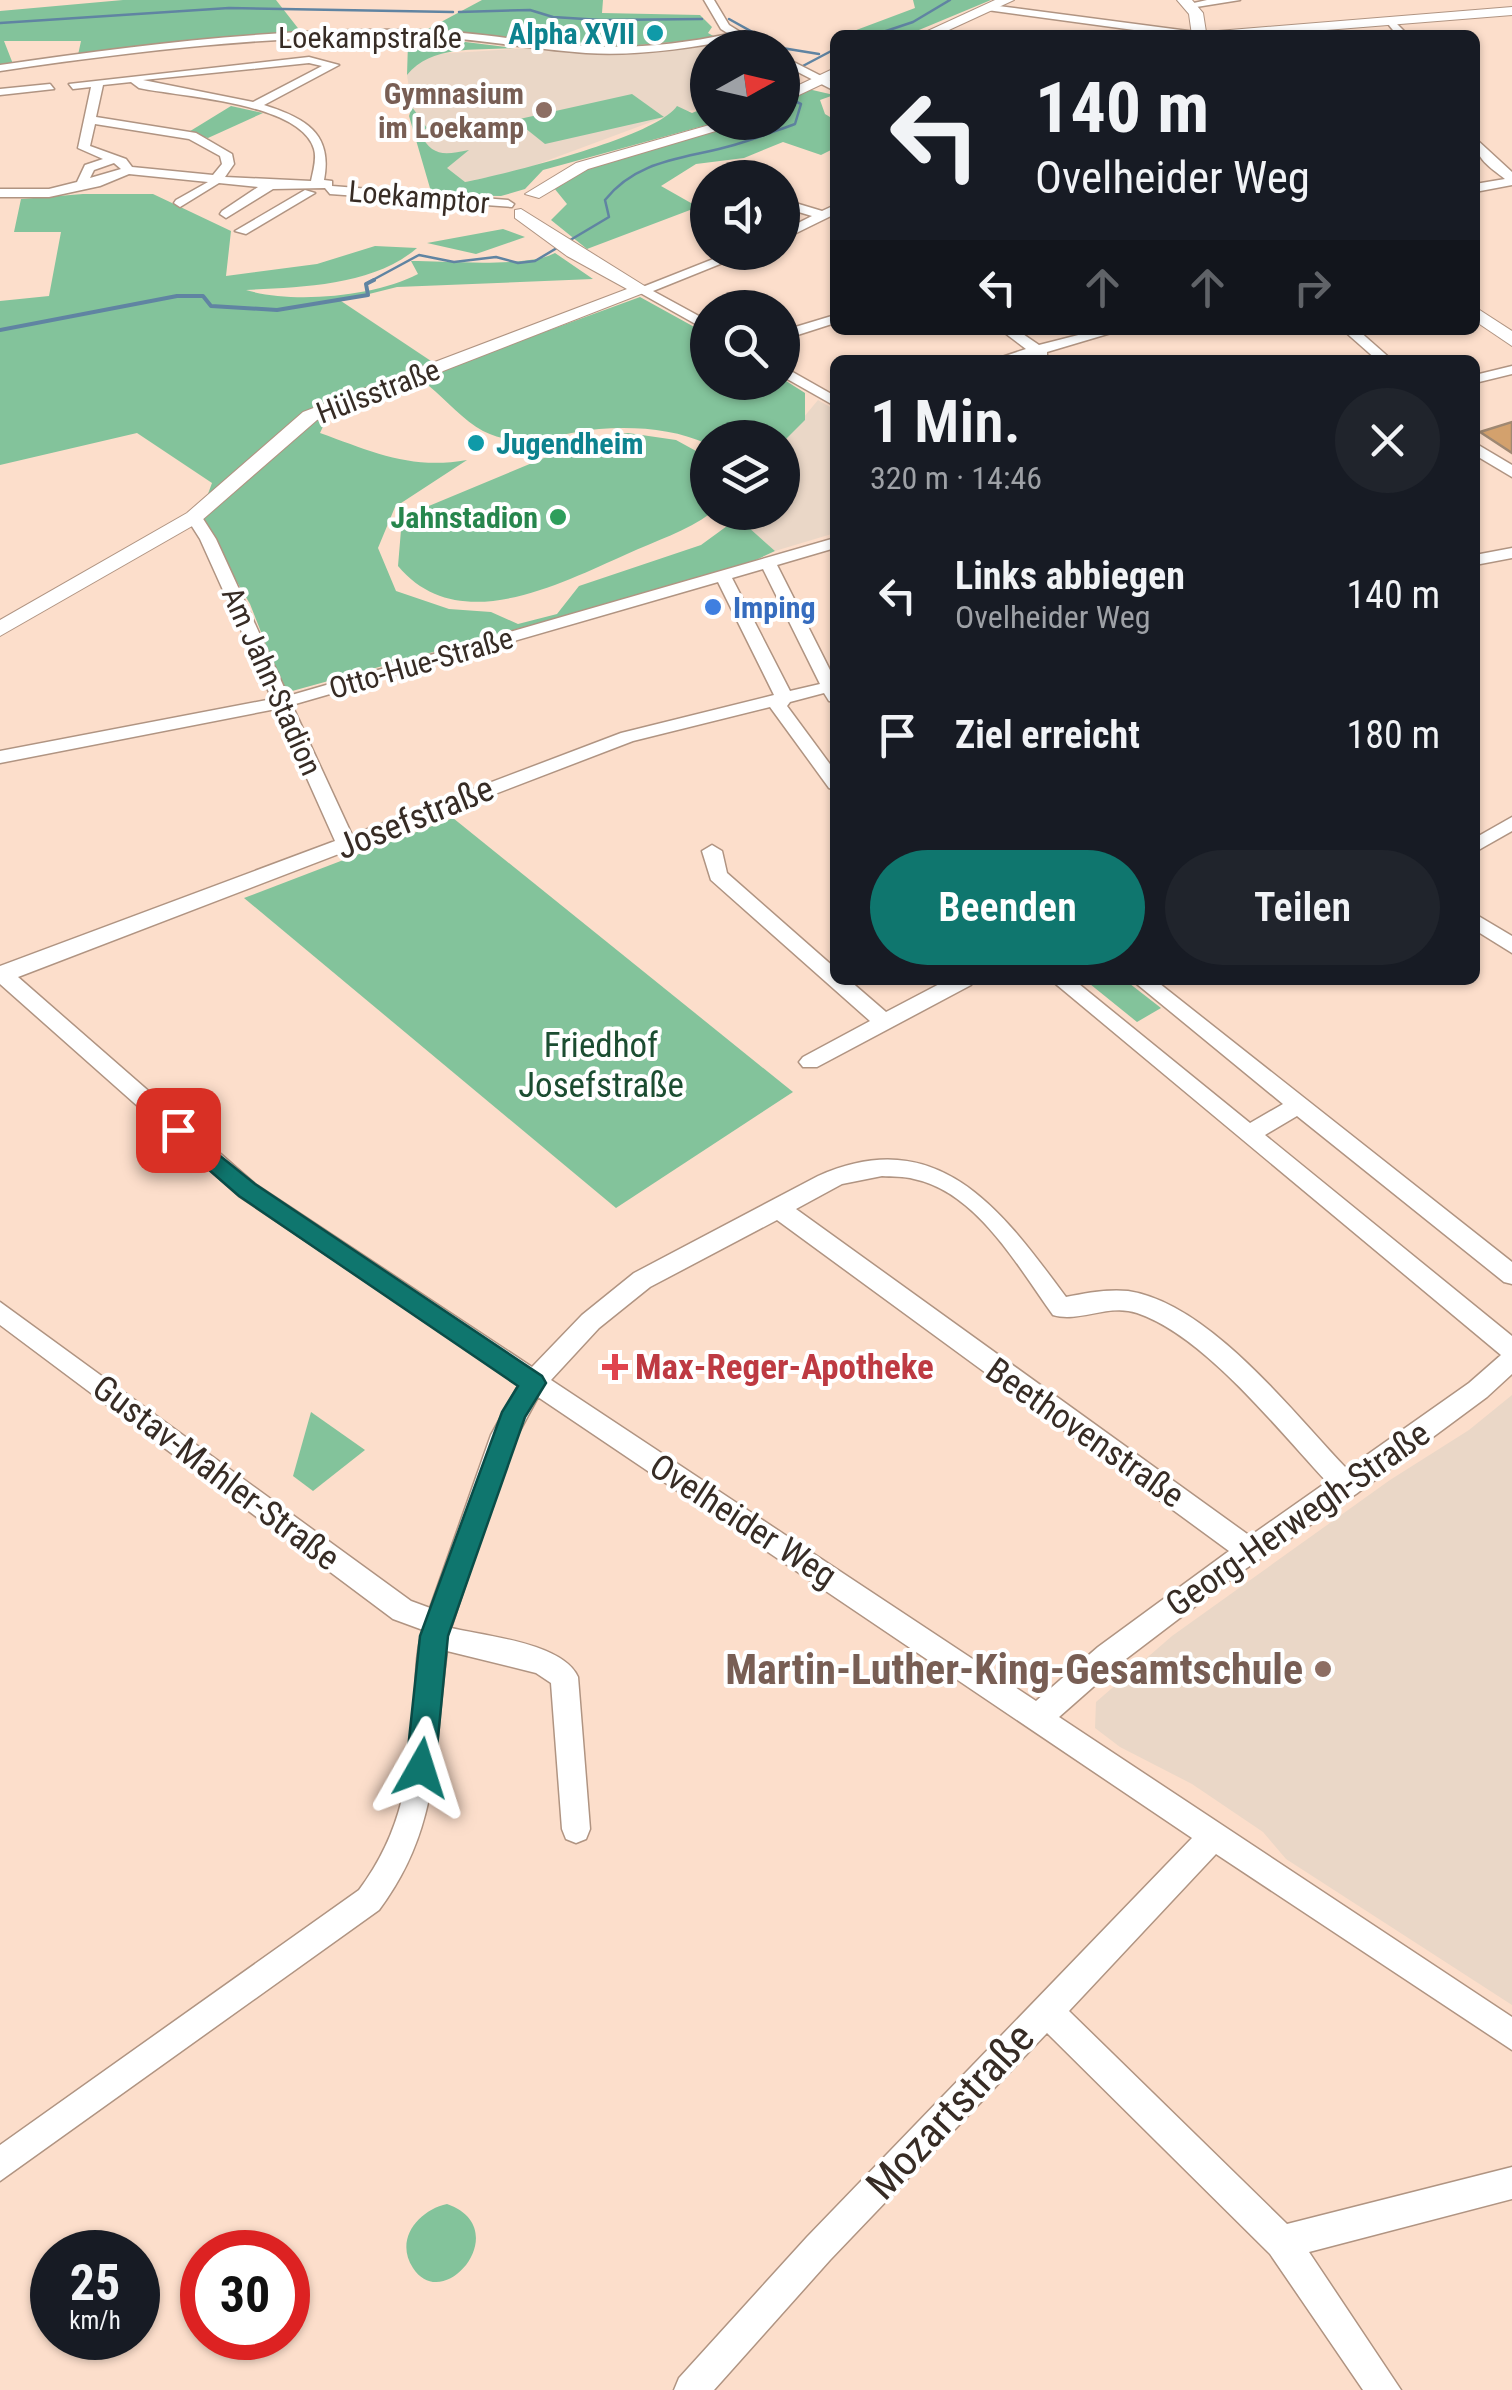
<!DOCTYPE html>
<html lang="de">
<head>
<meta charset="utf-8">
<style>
  body { margin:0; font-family:"Roboto Condensed",sans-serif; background:#20242c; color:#f1f3f6; height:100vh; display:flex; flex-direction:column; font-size:38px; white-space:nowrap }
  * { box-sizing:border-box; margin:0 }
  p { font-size:32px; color:#9ea1a6 }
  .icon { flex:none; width:55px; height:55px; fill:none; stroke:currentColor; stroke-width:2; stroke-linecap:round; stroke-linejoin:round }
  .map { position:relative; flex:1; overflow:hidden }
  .panel { position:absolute; left:830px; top:355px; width:650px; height:630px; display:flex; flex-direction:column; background:#171b24; border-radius:15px; box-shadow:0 2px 8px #0004 }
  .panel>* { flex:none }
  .hud { position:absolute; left:830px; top:30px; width:650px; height:305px; border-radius:15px; box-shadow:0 2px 8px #0004; background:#171b24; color:#f1f3f6; overflow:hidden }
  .needle { width:65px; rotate:82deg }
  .fabs { position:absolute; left:690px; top:30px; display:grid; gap:20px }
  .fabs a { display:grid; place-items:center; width:110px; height:110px; border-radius:50%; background:#171b24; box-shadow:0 2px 8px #0004; font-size:50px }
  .speed { position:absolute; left:30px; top:2230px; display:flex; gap:20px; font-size:50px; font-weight:700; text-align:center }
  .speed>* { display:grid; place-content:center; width:130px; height:130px; border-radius:50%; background:#171b24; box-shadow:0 2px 8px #0004; line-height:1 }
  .speed small { font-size:25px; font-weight:400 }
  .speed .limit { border:15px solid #d22; background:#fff; color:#111 }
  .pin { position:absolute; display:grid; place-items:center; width:85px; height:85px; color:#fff; margin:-42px; border-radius:20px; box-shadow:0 5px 15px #0006 }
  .me { position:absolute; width:110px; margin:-55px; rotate:6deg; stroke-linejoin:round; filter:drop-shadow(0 0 8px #0008) }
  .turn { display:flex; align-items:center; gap:35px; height:210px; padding:0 40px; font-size:45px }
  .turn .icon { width:130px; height:130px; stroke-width:2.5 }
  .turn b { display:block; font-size:70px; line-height:85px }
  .lanes { display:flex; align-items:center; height:95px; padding:0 40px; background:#0003; justify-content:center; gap:50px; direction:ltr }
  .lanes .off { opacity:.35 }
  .round { display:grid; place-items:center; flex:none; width:105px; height:105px; border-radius:52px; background:#20242c }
  .summary { display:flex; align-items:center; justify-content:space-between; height:170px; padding:0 40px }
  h1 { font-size:60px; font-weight:600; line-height:75px }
  .button { display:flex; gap:20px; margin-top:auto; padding:20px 40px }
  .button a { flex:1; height:115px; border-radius:60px; background:#0f766e; color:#fff; font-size:40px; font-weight:600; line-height:115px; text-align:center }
  .button a+a { background:#20242c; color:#f1f3f6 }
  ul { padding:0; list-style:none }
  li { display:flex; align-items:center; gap:30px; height:140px; padding:0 40px }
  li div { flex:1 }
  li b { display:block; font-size:38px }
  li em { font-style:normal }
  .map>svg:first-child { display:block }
  .education { fill:#ead7c7 }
  .green { fill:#83c39b }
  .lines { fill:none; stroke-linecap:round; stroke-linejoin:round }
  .stream-far1 { stroke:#6084a2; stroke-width:2.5 }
  .stream { stroke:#6084a2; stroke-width:4 }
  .building { fill:#d3a16d; stroke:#9f8872; stroke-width:2.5 }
  .minor-casing { stroke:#b09482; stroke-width:3 }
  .major-casing { stroke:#b09482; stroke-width:2 }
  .minor { fill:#fff; fill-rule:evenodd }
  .major { fill:#fff; fill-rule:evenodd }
  .route { fill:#0f766e; stroke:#0a4d48; stroke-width:2.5 }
  .culture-dot { fill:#0f9aa8; stroke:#fff; stroke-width:4 }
  .education-dot { fill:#8d6e63; stroke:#fff; stroke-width:4 }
  .leisure-dot { fill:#2e9e5b; stroke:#fff; stroke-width:4 }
  .shop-dot { fill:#3f7fe0; stroke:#fff; stroke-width:4 }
  .health-dot { fill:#e0444e; stroke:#fff; stroke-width:4 }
  .labels { text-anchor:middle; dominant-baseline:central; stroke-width:8; stroke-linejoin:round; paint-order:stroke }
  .far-culture-label { font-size:30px; font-weight:bold; fill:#0d838f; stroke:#fff; text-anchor:end }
  .far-street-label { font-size:30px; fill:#372c25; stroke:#fff }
  .far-education-label { font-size:30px; font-weight:bold; fill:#785e54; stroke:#fff; text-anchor:end }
  .far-leisure-label { font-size:30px; font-weight:bold; fill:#27864d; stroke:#fff; text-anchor:end }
  .far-shop-label { font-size:30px; font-weight:bold; fill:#366cbe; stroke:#fff; text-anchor:start }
  .street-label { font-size:35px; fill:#372c25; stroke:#fff }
  .park-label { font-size:35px; fill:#1b4d31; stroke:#fff }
  .health-label { font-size:35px; font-weight:bold; fill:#be3a42; stroke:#fff; text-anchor:start }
  .near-education-label { font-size:42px; font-weight:bold; fill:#785e54; stroke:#fff; text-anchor:end }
  .near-street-label { font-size:42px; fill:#372c25; stroke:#fff }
</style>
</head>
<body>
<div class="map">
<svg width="1512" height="2390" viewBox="0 0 1512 2390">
  <rect width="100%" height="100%" fill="#fcdecb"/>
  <g class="education">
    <path d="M737,39L750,47L708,48L707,107L670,115L519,171L464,182L446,168L467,151L442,155L428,149L419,133L426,128L412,107L407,75L420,60L437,54L530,48L636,53Z"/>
    <path d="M818,400L835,410V533L775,551L736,517L740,513L782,512L783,442Z"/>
    <path d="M1512,1395V2005L1286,1859L1263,1832L1192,1784L1120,1747L1095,1728L1096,1702L1172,1636L1390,1480L1469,1430Z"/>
  </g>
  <g class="green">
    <path d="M123,0H276L301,32L78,55L81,41H4L13,64L0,66V11Z"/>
    <path d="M482,0H603L602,13L700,15L712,27L708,33L717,38L606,48L426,30Z"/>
    <path d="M913,0H991L907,35H843L915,8Z"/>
    <path d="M425,37L515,48C477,51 433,44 407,75L408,43Z"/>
    <path d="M808,89L834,95L820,100L825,114L835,120V148L821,155L783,142L744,158L696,164L661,186L698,207L587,249L551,220L567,204L554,188C585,158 738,123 782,122L783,105Z"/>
    <path d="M632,94L664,117L545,144L515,120Z"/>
    <path d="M231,106L263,113L208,138L187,133Z"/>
    <path d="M677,106L692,113L707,107L708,122L714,123L543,170L525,189L501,196L432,195L409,116L412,107L427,128L420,133C432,157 444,155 469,150L447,168L465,182C506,174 656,137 677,106Z"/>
    <path d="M83,194H153L231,231L226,276L317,264L375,246L417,248C373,286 301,287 246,290C292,304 374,297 418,274L411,261C447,261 527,268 555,253L593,279L397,287L341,301L443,369L640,297L707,334L708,382H782L783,379L805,393V420L783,442L782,438H708L707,444C676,429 634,426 599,429C561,432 522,451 483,431C464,421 446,400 429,386L373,398L328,416L320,433C373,452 411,470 467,460L395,507L378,548L396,591L449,609L491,612L518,624L557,614L579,586L701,545L738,518L775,551L741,567L285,693L250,604L199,518L212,483L137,433L0,465V301L49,296L61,232H14L21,199Z"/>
    <path d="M503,229L525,237L476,254L427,243Z"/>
    <path d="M628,433L676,440L707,457L711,513C687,531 655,541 627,554C559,584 458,638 398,566L401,530L412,513L592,438Z"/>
    <path d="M453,818L793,1092L616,1208L244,898Z"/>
    <path d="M1085,980H1125L1161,1008L1137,1022Z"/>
    <path d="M311,1412L365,1450L313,1491L293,1476Z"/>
    <path d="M447,2204C516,2228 444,2316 413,2268C394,2239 419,2210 447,2204Z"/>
  </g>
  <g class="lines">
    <g class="stream-far1">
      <path d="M459,12L530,10L553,17L601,20L702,19"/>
      <path d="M729,19L781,48"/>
      <path d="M0,23L229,8L453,12"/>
      <path d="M874,35L913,22L950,0"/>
      <path d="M782,48L819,54"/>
      <path d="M782,77L835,49"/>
      <path d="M369,282L419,255L454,262L496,257L518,263L535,261L609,217L605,200C638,158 687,159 734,145C755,139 775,131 795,124L801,104L786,97"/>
    </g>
    <path class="stream" d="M0,330L177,296H203L211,306L277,310L368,295L366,284L374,280"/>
  </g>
  <path class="building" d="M1512,422V453L1480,432Z"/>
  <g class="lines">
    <g class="minor-casing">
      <g id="minor">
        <path d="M704,0H714L729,25L766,48H752L737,39C687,49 637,56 586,53C527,49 469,37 411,36C273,35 136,51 0,71V65C136,45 272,28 410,30C469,30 527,43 585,46C633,49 682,44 729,34L721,29Z"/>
        <path d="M1207,0H1240L1190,8L1185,5Z"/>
        <path d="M991,5L1196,32L1201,35H1171L987,10Z"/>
        <path d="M1384,19H1392L1408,35H1397Z"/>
        <path d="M782,56L835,83V91L782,64Z"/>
        <path d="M309,57L339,65L264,105C305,118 333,133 324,180L332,181V186L508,200L514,204L512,207L330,194L325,188L273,189L226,218L220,214L222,211L258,187L219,183L180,207L174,203L176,200L208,182L129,174L100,186L49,197H0V189H49L77,182L85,165L103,159L78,148L91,87L73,89L69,84ZM309,63L322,66L253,102L143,80ZM131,82L139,88C180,97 300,102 314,149C317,159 313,171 311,181L225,177L234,164L232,154L196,133L96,117L103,85ZM95,124L189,139L220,156L222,164L213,175L132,167L126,159L90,146ZM114,163L121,169L90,178L94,170Z"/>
        <path d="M50,84L54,89L0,95V89Z"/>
        <path d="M1475,138L1512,172V185L1475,192V184L1505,179C1490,167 1475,159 1475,138Z"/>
        <path d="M305,190L315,193L246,234L235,231Z"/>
        <path d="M782,199L822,211L835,205V214L782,240V231L812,216L782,207Z"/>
        <path d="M731,252H750L653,291L708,321V331L635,290Z"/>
        <path d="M835,315V323L782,340V331Z"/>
        <path d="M1001,330H1017L1039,345L1098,330H1121L1047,352V357C1030,358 1012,360 993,360L1026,349Z"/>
        <path d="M1343,330H1358L1392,360H1377Z"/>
        <path d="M782,366L835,396V406L782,376Z"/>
        <path d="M1512,366V374L1475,383V375Z"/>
        <path d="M1475,443L1512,465V477L1475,455Z"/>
        <path d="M188,514H200L216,539L288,696L835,538V548L777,565L835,680V702L829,701L824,693L790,702L787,706L835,771V790L829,788L770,707L633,741L18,977L255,1184L532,1367L582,1315L634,1273L818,1176C939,1122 1002,1211 1066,1297C1086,1293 1107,1289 1128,1291C1209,1303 1292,1412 1347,1469L1469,1383L1501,1355L1051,980H1074L1250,1123L1283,1104L1132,980H1155L1512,1262V1284L1504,1282L1297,1116L1265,1135L1512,1336V1374L1487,1397L1356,1494L1235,1576L1118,1665L1059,1717L1512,2017V2050L1216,1854L1069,2011L1287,2224L1512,2167V2199L1309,2252L1401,2390H1363L1270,2254L1047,2033L830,2260L714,2390H674L679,2378L807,2237L1192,1838L538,1397L510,1449L451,1628C485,1636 563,1643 578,1677L590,1829L586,1839L576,1843L566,1839L562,1829L551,1683L536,1673L447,1651C433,1749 442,1826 379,1910L0,2181V2145L359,1890C405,1828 409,1773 415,1699C416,1676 416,1650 423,1630L393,1619L0,1325V1302L411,1601L430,1608L491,1435L519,1384L239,1196L0,984V966L335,841L276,709L0,763V751L272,699L200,539L186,517ZM763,569L820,684L790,691L732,578ZM718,582L774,695L621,733L352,835L292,705ZM882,1176C892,1177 904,1176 914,1179C977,1192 1018,1267 1053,1315C1079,1323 1109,1303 1137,1313C1205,1336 1278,1430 1327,1482L1250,1536L796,1209L842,1184ZM777,1220L1229,1551L1098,1647L1036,1701L551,1380L599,1328L650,1287Z"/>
        <path d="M1512,548V558L1475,565V555Z"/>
        <path d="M1512,817V831L1475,852V838Z"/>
        <path d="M712,845L722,851L727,873L835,968V980H849L886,1012L947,980H974L971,985L817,1067H803L799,1062L803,1057L870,1021L711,880L702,851Z"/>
        <path d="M1475,914L1512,936V953L1475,930Z"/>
      </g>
    </g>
    <g class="major-casing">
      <g id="major">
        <path d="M995,0H1014L938,35H919Z"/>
        <path d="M1177,0H1192L1203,13L1206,32L1512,7V15L1265,35H1192L1189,14Z"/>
        <path d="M835,68V78L782,103V93Z"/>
        <path d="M720,122H746L588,169L539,198L525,194L576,163Z"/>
        <path d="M521,209L651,290L317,420L201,521L0,636V620L187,513L303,412L627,289L567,256L515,218V210Z"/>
        <path d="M1475,307L1512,331V346L1475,321Z"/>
      </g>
    </g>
    <use href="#minor" class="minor"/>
    <use href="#major" class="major"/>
  </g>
  <path class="route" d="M178,1122L255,1184L542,1376L546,1383L525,1417L448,1636L435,1768L431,1777L421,1781L411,1777L406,1768L420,1636L502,1412L518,1386L239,1196L170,1136L167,1130Z"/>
  <g class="culture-dot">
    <circle cx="655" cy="33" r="10"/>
    <circle cx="476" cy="443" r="10"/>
  </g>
  <g class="education-dot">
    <circle cx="544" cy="110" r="10"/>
    <circle cx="1323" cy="1669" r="10"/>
  </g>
  <circle class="leisure-dot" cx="558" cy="517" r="10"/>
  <circle class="shop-dot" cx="713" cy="607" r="10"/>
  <path class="health-dot" d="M610 1352h10v10h10v10h-10v10h-10v-10h-10v-10h10z"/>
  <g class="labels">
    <g class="far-culture-label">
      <text x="635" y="33">Alpha XVII</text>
      <text x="496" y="443" text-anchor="start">Jugendheim</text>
    </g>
    <g class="far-street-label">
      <text x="370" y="37">Loekampstraße</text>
      <text transform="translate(419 197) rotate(5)">Loekamptor</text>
      <text transform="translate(378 391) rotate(-21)">Hülsstraße</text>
      <text transform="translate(421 663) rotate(-16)">Otto-Hue-Straße</text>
      <text transform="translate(272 681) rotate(66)">Am Jahn-Stadion</text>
    </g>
    <g class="far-education-label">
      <text x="524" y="93">Gymnasium<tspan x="524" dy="34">im Loekamp</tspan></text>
    </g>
    <g class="far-leisure-label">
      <text x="538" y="517">Jahnstadion</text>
    </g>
    <g class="far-shop-label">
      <text x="733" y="607">Imping</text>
    </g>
    <g class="street-label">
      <text transform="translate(415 818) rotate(-22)">Josefstraße</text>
      <text transform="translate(1085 1433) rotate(35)">Beethovenstraße</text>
      <text transform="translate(216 1473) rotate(37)">Gustav-Mahler-Straße</text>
      <text transform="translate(1298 1519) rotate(-35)">Georg-Herwegh-Straße</text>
      <text transform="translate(743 1521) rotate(33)">Ovelheider Weg</text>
    </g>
    <g class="park-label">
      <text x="601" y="1045">Friedhof<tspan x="601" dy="40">Josefstraße</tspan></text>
    </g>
    <g class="health-label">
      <text x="635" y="1367">Max-Reger-Apotheke</text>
    </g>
    <g class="near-education-label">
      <text x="1303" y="1669">Martin-Luther-King-Gesamtschule</text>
    </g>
    <g class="near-street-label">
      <text transform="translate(950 2111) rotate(-47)">Mozartstraße</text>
    </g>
  </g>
</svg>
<div class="fabs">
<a><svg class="needle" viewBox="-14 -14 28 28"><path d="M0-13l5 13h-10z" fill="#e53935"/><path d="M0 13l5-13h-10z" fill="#9ea1a6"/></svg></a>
<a><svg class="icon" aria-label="sound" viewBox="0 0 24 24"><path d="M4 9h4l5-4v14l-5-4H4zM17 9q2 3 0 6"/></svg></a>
<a><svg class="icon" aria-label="search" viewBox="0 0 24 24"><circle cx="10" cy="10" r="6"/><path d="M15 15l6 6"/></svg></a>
<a><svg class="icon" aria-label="layers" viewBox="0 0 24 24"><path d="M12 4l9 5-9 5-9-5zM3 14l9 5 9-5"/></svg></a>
</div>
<div class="speed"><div>25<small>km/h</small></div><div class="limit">30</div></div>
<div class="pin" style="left:178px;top:1130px;background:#d93025"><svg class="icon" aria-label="arrive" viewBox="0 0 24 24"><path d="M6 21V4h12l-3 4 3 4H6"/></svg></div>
<svg class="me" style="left:421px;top:1768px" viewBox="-20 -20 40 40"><path d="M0-17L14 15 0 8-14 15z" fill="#0f766e" stroke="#fff" stroke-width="4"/></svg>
<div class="hud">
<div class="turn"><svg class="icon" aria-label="left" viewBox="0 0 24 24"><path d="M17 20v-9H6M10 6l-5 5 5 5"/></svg><div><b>140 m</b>Ovelheider Weg</div></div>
<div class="lanes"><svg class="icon" aria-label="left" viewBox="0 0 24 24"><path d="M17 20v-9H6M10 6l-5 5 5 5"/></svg><svg class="icon off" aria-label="ahead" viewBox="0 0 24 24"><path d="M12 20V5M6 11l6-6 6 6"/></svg><svg class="icon off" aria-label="ahead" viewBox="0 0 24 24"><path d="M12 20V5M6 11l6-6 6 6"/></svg><svg class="icon off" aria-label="right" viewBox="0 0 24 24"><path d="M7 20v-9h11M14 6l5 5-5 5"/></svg></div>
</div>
<section class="panel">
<div class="summary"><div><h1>1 Min.</h1><p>320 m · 14:46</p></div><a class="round"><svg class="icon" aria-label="close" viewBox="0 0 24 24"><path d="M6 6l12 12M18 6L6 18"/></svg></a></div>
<ul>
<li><svg class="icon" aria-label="left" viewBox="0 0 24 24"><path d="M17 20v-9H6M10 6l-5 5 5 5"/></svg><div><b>Links abbiegen</b><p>Ovelheider Weg</p></div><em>140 m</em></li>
<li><svg class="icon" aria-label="arrive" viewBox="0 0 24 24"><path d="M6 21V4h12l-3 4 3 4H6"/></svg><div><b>Ziel erreicht</b></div><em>180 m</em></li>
</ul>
<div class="button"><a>Beenden</a><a>Teilen</a></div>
</section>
</div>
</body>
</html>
